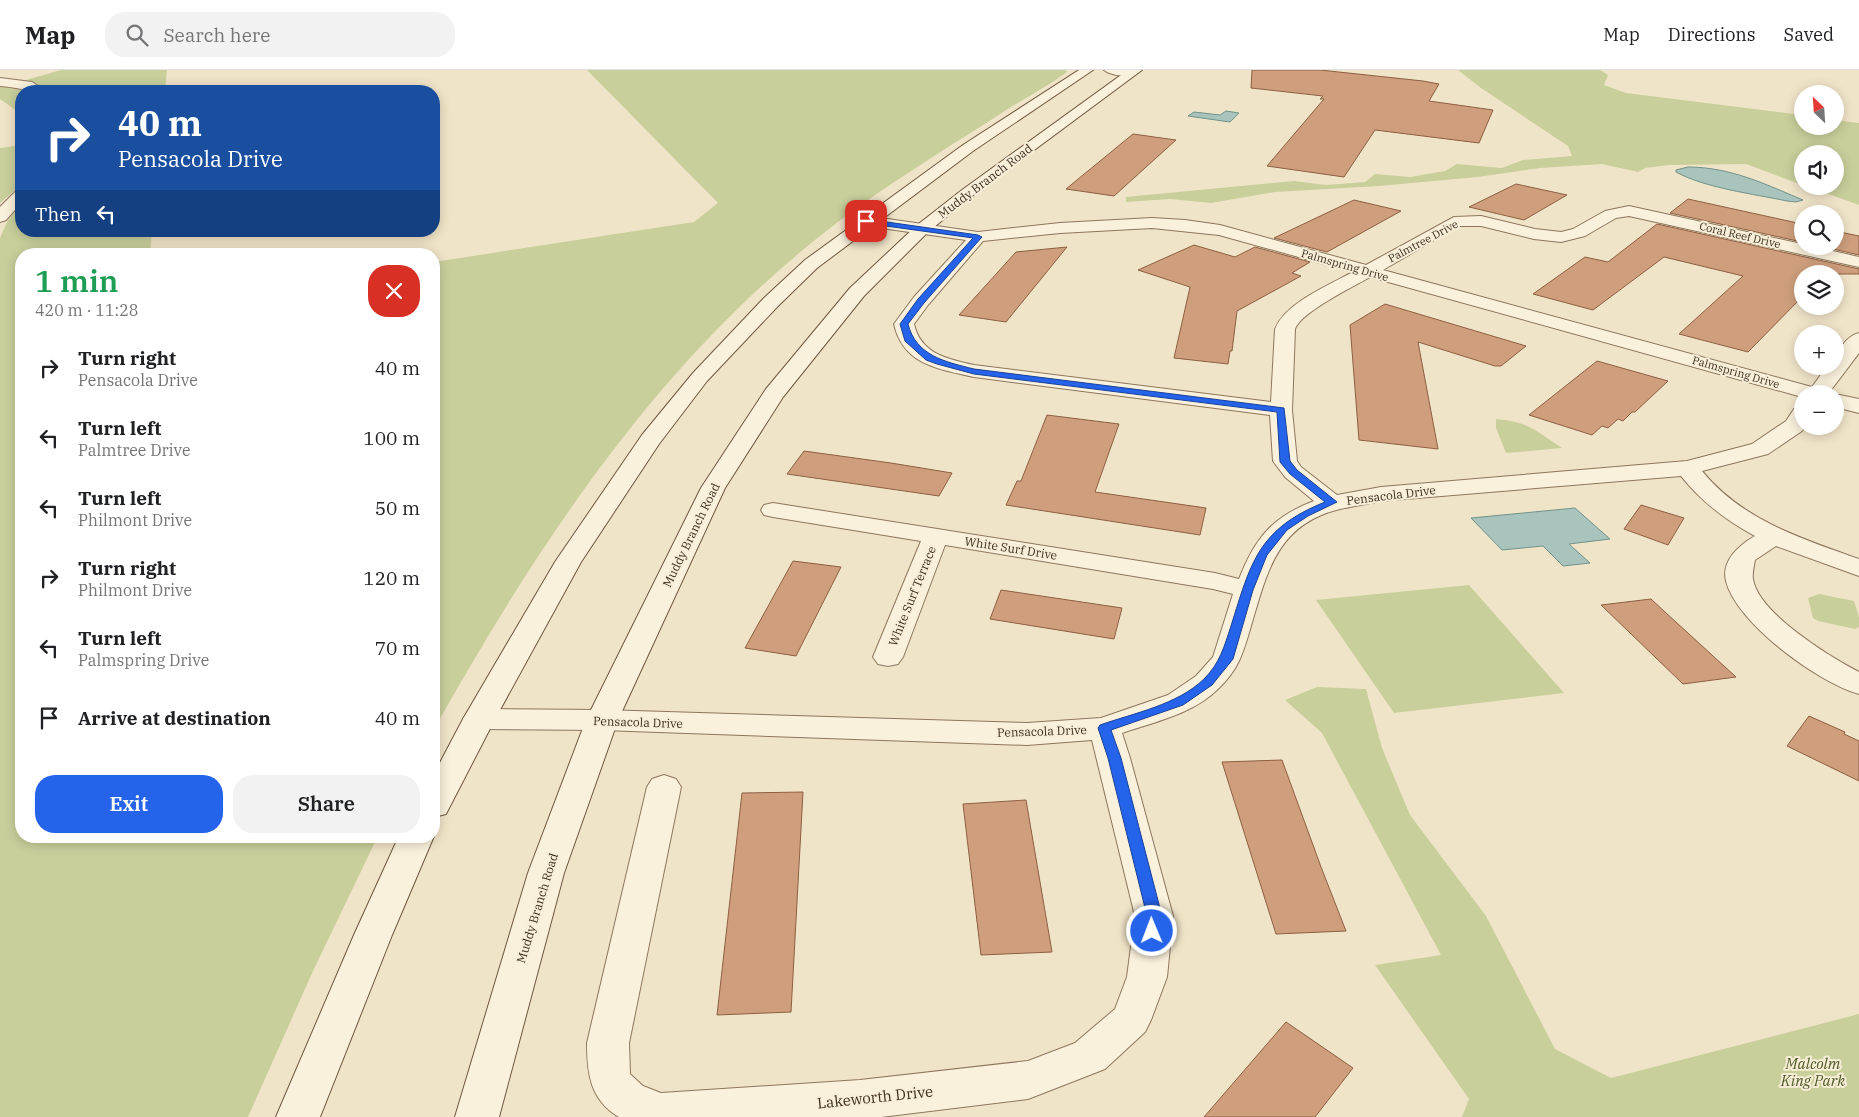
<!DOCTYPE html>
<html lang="en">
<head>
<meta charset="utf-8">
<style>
  body { margin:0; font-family:"IBM Plex Serif",serif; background:#f2f2f2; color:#202124; height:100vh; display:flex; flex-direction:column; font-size:19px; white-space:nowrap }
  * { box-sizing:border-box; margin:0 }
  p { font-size:16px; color:#757577 }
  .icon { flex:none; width:28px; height:28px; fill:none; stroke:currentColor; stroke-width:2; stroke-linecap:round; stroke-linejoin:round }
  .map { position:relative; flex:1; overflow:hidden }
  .details { position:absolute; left:15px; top:178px; width:425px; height:595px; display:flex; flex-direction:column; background:#fff; border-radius:20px; box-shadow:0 2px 12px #0003 }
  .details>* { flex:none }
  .banner { position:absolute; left:15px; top:15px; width:425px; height:152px; border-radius:20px; box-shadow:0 2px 12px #0003; background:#1a4fa0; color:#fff; overflow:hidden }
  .needle { width:32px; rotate:335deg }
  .tools { position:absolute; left:1794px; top:15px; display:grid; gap:10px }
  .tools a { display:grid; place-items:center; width:50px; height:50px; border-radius:50%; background:#fff; box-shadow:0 2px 12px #0003; font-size:25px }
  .pin { position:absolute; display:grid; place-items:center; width:42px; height:42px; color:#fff; margin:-21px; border-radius:10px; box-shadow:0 2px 8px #0006 }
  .me { position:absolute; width:55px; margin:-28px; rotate:359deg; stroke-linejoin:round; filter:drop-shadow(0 0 4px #0008) }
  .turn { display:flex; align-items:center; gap:18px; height:105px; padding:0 20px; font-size:22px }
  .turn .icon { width:65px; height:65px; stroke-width:2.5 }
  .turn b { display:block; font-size:35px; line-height:42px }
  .then { display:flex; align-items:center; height:48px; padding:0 20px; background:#0003; gap:10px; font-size:19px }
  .round { display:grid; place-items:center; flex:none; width:52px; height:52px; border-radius:20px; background:#f2f2f2 }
  .overview { display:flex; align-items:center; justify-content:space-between; height:85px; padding:0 20px }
  h1 { font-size:30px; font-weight:600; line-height:38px; color:#1e9e55 }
  .primary-button { display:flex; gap:10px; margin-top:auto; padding:10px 20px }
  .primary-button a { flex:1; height:58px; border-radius:20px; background:#2563eb; color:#fff; font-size:20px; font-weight:600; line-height:58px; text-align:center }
  .primary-button a+a { background:#f2f2f2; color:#202124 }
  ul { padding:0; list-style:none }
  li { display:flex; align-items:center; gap:15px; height:70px; padding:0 20px }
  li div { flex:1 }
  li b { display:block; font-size:19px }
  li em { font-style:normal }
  header { display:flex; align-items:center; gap:30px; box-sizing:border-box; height:70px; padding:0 25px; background:#fff; border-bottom:1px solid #e0e0e0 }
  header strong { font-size:24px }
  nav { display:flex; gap:28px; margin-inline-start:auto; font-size:18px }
  .search { width:350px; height:45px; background:#f2f2f2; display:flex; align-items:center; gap:12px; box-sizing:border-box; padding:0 18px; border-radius:20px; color:#757577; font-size:19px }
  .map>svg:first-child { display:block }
  .green { fill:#c9cf9b }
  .water { fill:#a9c4bc; stroke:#6f938a }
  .building { fill:#cf9f7d; stroke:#8d5f41 }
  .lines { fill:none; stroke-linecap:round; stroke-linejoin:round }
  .minor-casing { stroke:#8d765c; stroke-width:2 }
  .secondary-casing { stroke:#6f573f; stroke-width:2 }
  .minor { fill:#faf1dc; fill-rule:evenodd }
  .secondary { fill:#faf1dc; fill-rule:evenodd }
  .route { fill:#2563eb; stroke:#184099 }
  .labels { text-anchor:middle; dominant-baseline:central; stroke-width:4; stroke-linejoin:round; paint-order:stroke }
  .far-street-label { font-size:11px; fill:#3d2e20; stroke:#f7eed8 }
  .street-label { font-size:12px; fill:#3d2e20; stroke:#f7eed8 }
  .near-park-label { font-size:15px; font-style:italic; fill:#4d5a26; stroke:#f7eed8 }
  .near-street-label { font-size:15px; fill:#3d2e20; stroke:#f7eed8 }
</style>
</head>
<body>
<header>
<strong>Map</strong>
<div class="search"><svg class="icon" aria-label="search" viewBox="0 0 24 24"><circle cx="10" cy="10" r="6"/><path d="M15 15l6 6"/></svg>Search here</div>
<nav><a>Map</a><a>Directions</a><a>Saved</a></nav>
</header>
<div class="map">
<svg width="1859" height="1047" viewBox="0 0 1859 1047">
  <rect width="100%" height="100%" fill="#f0e4c8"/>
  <g class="green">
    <path d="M61,0H167L165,21H52L26,10Z"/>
    <path d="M587,0H1066L1067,2C1048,16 1027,27 1008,39C943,81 875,121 815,170C651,302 536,478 434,659V192L694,152L718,133Z"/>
    <path d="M1458,0H1600L1608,5L1604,15L1626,23L1802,45V56H1835V50L1859,53V135L1806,116H1835V84H1802V115L1746,94L1669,95L1645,98L1638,102L1602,94L1540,98L1478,107L1379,116L1275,122L1211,133L1170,129L1126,132V127L1294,111L1326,115L1365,112L1375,104L1410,107L1445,101L1457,94L1502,98L1523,90L1572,86L1568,76L1481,18Z"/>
    <path d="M0,14L28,21H21V44L0,29Z"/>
    <path d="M21,75V115L0,133V78Z"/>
    <path d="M21,133V161H152L150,184H21V766H378L313,901L248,1047H0V168L7,152Z"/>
    <path d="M1496,349C1529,352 1535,360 1562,378L1506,383L1496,358Z"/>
    <path d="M1469,515L1564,623L1394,643L1316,530Z"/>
    <path d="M1819,524L1854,531L1859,547V557L1855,559L1818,551L1813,548L1808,528Z"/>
    <path d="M1317,617L1366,619L1382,678L1410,745L1486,846L1555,979L1611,1008L1859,944V1047H1462L1469,1029L1375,895L1441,885L1322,663L1285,630Z"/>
  </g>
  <g class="water">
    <path d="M1226,41L1239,43L1230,52L1188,46L1194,42L1220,45Z"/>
    <path d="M1688,97C1730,97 1765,114 1803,130L1796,132L1787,131C1754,124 1705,118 1676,102V100Z"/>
    <path d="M1575,438L1610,469L1569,474L1590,493L1563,496L1543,476L1502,480L1471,448Z"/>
  </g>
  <g class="building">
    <path d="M1252,0H1320L1423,11L1439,14L1429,31L1493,40L1479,73L1375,60L1344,107L1267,96L1324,29H1320L1323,26L1251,18Z"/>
    <path d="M1133,64L1176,70L1114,126L1066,119Z"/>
    <path d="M1516,114L1567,125L1524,150L1469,137Z"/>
    <path d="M1688,129L1802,154V172L1670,143Z"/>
    <path d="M1354,130L1401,141L1327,182L1274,168Z"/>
    <path d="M1657,154L1859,199V204H1802V227L1748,282L1679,264L1743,206L1664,187L1593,240L1533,224L1585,187L1608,192Z"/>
    <path d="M1835,161L1859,166V185L1820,176H1835Z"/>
    <path d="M1194,175L1235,187L1255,177L1310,192L1292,203L1301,206L1237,241L1232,281H1230L1228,294L1174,288L1190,217L1138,200Z"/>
    <path d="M1067,177L1006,252L959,245L1016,182Z"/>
    <path d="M1385,234L1526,276L1501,296H1495L1418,272L1438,379L1359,370L1350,255Z"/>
    <path d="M1597,291L1668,311L1635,342H1632L1623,351L1618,349L1608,358L1602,356L1592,365L1529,345Z"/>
    <path d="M1047,345L1119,354L1095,422L1206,438L1200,465L1006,435L1017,411H1021Z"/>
    <path d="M804,381L891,393L952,403L939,426L787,404Z"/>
    <path d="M1641,435L1684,448L1668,475L1624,459Z"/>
    <path d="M793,491L841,497L796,586L745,578Z"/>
    <path d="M1001,520L1122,538L1114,569L990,549Z"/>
    <path d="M1651,529L1665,542L1736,607L1683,614L1601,535Z"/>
    <path d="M1809,646L1845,662L1844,664L1859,671V711L1787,676Z"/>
    <path d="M1282,690L1321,797L1346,861L1276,864L1222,692Z"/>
    <path d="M803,722L791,942L717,945L742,723Z"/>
    <path d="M1026,730L1052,882L981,885L963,734Z"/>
    <path d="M1286,952L1353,998L1315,1047H1204Z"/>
  </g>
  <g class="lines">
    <g class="minor-casing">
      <g id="minor">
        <path d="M1104,0H1136L1138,2C1131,8 1111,6 1104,0Z"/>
        <path d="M0,8L32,12L46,21C31,22 16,17 0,16Z"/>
        <path d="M21,119V133L6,150L0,152V137L16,121Z"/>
        <path d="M1629,136L1802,174V176H1811L1859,187V197L1629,146L1616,148L1585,166L1561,172L1534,169L1481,156H1458L1383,200L1812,317L1827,296H1835C1835,283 1846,266 1859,263V283L1828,324H1802V327L1370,207C1353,217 1301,242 1295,259L1292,340L1297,391L1301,397L1337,425L1381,417L1687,391L1752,374L1786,351L1794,339L1802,338V356H1805L1802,361L1768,384L1702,401C1742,450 1802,469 1859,489V506L1776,476L1755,490C1754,495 1752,504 1753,509C1758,543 1830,587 1859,602V624C1819,613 1736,553 1726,511C1721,491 1739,475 1755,466C1725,450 1702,432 1681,406L1381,431C1367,434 1353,436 1340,439C1277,454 1267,502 1251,556C1243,583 1239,599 1218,619C1193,644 1154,652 1122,663L1130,688L1173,846L1167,907L1151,950L1145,962L1105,999L1028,1029L881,1047H619C590,1030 587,1003 587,973L647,717L652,709L664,705L676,709L681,717L629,973L630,1004L643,1016L661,1023L860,1010L1028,991L1075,973L1115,939L1127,907L1135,846L1092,670L1027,675L602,660L479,659L468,656L463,649L468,642L479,639L602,640L1027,653L1101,648L1168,625L1196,606L1213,587L1233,524L1213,519L945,475L903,587L898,594L888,596L878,594L873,587L921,471L773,447L764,445L761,440L764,435L773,433L1215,503L1239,509C1255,468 1272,447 1314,431L1285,407L1273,391L1270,345L974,307C939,299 903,295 894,254L914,227L966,170L867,156L861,154L859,151L861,148L867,146L978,162L1060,153L1152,148L1185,150L1220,155L1366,195L1454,147L1481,146L1535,159L1561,162L1573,159L1605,141ZM1152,158L1219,165L1353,202C1329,215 1285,233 1275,259L1271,332L974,295C947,289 921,284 914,254L928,235L983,171L1060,163Z"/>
        <path d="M1834,324H1835L1859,329V343L1835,337Z"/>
      </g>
    </g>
    <g class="secondary-casing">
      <g id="secondary">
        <path d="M1079,0H1093L973,81L817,198L778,236L707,311L659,374L581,492L495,649L446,744L434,747V704L463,649L555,492L642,365L693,303L764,228L805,190L963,75Z"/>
        <path d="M1128,0H1142L972,126L928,162L864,226L783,327L725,418L618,650L564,803L499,1047H455L528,803L586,650L701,418L766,319L850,218L916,156L962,120Z"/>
        <path d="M434,765V766L392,865L320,1047H276L354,865L399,766Z"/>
      </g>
    </g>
    <use href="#minor" class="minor"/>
    <use href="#secondary" class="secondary"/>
  </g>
  <path class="route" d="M866,149L978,165L982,167L924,233L908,254C916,286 946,292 974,299L1284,338L1290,391L1297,400L1337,432L1308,446L1287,460L1267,485L1253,520L1233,589L1212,615L1183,635L1111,660L1121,688L1162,846L1158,866L1152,867L1147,866L1145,861L1147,846L1108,688L1098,658L1100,655C1134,643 1177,635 1204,609C1220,593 1224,577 1231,556C1251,492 1258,459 1325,432L1290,404L1280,392L1277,342L974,304L937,294L926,290L905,271L900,254L918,229L973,168L864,153V150Z"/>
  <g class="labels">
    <g class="far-street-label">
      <text transform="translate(1740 165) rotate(13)">Coral Reef Drive</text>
      <text transform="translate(1423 171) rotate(-28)">Palmtree Drive</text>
      <text transform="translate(1345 195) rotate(16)">Palmspring Drive</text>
      <text transform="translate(1736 302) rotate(16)">Palmspring Drive</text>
    </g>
    <g class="street-label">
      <text transform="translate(985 111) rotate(-37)">Muddy Branch Road</text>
      <text transform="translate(1391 425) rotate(-7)">Pensacola Drive</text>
      <text transform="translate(691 465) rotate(-64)">Muddy Branch Road</text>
      <text transform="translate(1011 478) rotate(9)">White Surf Drive</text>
      <text transform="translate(912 526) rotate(-68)">White Surf Terrace</text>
      <text transform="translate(638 652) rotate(2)">Pensacola Drive</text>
      <text transform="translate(1042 661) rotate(-2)">Pensacola Drive</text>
      <text transform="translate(537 838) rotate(-73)">Muddy Branch Road</text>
    </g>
    <g class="near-park-label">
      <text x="1813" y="993">Malcolm<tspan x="1813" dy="17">King Park</tspan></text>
    </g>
    <g class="near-street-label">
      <text transform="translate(875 1027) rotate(-6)">Lakeworth Drive</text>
    </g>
  </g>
</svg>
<div class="tools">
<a><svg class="needle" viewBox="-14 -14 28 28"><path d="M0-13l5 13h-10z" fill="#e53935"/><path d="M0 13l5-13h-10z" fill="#757577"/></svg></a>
<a><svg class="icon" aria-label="sound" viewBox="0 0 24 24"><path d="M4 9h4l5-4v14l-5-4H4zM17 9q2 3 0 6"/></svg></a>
<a><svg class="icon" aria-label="search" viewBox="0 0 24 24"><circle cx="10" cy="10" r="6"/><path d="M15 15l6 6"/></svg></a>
<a><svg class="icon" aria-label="layers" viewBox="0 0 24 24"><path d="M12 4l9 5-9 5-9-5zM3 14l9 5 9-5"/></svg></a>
<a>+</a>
<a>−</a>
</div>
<div class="pin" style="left:866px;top:151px;background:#d93025"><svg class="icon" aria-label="arrive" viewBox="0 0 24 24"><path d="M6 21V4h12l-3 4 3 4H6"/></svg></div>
<svg class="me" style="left:1152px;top:861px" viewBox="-20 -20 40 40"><circle r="17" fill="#2563eb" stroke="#fff" stroke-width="3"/><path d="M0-11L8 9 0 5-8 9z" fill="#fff"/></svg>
<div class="banner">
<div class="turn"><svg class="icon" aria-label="right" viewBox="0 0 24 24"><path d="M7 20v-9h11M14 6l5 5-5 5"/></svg><div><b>40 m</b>Pensacola Drive</div></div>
<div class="then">Then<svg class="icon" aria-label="left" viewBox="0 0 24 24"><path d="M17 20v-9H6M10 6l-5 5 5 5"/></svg></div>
</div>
<section class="details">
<div class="overview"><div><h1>1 min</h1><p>420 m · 11:28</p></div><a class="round" style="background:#d93025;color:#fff"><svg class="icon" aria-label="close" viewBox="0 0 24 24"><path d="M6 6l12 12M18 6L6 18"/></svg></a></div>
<ul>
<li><svg class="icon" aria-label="right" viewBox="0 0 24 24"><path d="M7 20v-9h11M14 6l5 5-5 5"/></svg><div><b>Turn right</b><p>Pensacola Drive</p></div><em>40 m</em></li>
<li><svg class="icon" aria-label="left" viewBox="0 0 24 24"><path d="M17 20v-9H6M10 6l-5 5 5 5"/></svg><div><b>Turn left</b><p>Palmtree Drive</p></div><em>100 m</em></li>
<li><svg class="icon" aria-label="left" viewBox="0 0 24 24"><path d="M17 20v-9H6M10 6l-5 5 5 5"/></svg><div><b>Turn left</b><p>Philmont Drive</p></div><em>50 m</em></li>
<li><svg class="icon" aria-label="right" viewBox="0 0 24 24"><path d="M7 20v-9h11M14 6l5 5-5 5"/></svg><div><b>Turn right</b><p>Philmont Drive</p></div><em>120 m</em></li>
<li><svg class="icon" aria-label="left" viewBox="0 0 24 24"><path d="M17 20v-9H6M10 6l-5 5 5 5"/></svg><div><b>Turn left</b><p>Palmspring Drive</p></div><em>70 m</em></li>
<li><svg class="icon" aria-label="arrive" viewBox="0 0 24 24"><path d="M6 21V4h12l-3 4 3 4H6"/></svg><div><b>Arrive at destination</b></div><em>40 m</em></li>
</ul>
<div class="primary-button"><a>Exit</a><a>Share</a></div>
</section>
</div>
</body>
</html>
